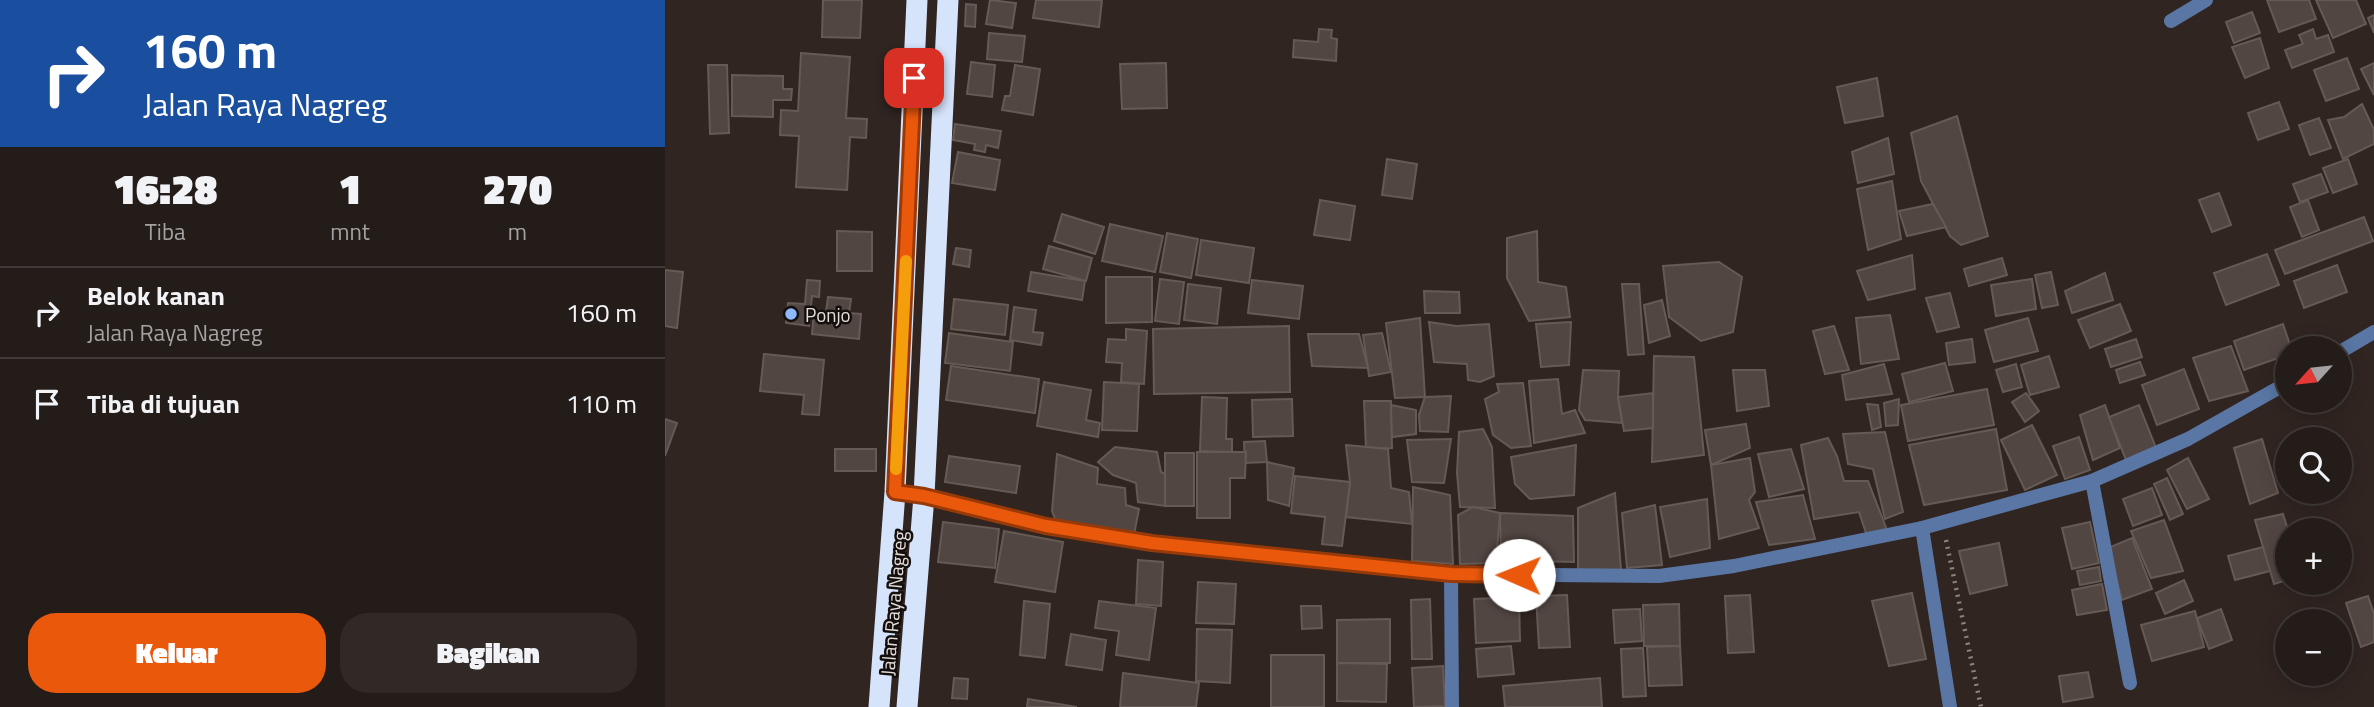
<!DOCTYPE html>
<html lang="id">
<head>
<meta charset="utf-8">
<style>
  body { margin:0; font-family:"Titillium Web",sans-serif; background:#302926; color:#f1f3f6; height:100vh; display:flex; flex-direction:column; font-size:26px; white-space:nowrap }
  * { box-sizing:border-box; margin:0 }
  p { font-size:23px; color:#a3a1a2 }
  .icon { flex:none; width:38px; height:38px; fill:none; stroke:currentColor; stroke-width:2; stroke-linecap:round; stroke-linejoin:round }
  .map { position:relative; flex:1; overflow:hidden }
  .details { display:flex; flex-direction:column; background:#241c19; width:665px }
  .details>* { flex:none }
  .banner { background:#1a4fa0; color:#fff; overflow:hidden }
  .needle { width:46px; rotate:243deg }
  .buttons { position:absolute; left:1610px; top:336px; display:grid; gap:14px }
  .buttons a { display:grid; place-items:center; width:77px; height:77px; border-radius:50%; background:#241c19; box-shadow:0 4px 18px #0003,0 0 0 2px #413a38; font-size:35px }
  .pin { position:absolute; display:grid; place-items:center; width:60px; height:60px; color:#fff; margin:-30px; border-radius:14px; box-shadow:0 4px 10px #0006 }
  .me { position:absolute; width:77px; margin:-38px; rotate:271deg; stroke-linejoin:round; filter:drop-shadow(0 0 5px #0008) }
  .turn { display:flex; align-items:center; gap:24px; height:147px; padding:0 28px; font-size:32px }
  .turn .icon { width:91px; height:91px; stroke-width:2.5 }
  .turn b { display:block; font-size:49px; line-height:60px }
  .eta { display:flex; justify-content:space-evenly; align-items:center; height:119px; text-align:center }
  .eta b { font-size:42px; font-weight:800; line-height:49px }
  .action { display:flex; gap:14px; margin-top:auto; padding:14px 28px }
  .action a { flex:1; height:80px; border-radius:28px; background:#ea580c; color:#fff; font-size:28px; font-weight:800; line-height:80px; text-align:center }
  .action a+a { background:#302926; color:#f1f3f6 }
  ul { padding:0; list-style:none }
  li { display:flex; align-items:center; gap:21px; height:91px; padding:0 28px; border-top:2px solid #413a38 }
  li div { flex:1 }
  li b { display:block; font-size:26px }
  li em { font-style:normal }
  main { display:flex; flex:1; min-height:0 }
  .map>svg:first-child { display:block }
  .building { fill:#524642; stroke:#665a55; stroke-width:2 }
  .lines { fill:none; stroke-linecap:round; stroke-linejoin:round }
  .path { stroke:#8c837f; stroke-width:4.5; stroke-dasharray:2 5; stroke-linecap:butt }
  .street { stroke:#5976a4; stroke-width:14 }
  .highway { stroke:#d5e4fb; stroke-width:21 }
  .route-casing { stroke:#983908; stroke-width:18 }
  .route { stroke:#ea580c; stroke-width:12 }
  .slow { stroke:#f59e0b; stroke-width:12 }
  .poi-dot { fill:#8fb8fd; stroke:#140f0d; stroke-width:2.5 }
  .labels { text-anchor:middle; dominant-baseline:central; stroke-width:5; stroke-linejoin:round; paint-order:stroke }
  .poi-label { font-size:19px; fill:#e4ddda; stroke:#140f0d; text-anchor:start }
  .street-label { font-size:19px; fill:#e4ddda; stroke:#140f0d }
</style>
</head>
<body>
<main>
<section class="details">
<div class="banner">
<div class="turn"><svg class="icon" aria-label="right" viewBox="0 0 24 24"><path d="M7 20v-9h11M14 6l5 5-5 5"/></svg><div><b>160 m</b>Jalan Raya Nagreg</div></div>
</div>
<div class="eta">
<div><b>16:28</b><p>Tiba</p></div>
<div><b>1</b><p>mnt</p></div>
<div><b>270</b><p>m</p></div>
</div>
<ul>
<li><svg class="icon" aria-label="right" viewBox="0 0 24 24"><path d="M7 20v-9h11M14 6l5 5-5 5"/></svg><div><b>Belok kanan</b><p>Jalan Raya Nagreg</p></div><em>160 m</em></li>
<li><svg class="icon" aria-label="arrive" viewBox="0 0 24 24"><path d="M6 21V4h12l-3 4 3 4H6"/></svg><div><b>Tiba di tujuan</b></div><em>110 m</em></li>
</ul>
<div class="action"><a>Keluar</a><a>Bagikan</a></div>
</section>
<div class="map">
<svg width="1709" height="707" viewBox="0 0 1709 707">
  <rect width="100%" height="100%" fill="#302521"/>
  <g class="building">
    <path d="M158,0H197L195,38L157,37Z"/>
    <path d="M325,0L351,3L347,28L321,24Z"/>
    <path d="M371,0H437L434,27L368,18Z"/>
    <path d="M1602,0H1644L1651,19L1614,32Z"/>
    <path d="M1651,0H1691L1701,24L1668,38Z"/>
    <path d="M301,4L311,5L310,27L300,26Z"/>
    <path d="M1587,12L1595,33L1569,43L1561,22Z"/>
    <path d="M1709,15V33L1703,18Z"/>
    <path d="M654,29L667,30L666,38L672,39L671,61L628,57L629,40L653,42Z"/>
    <path d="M1648,29L1651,39L1663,35L1669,52L1627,68L1620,50L1638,44L1634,35Z"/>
    <path d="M324,33L360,36L357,62L322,59Z"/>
    <path d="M1595,38L1604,68L1580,78L1567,47Z"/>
    <path d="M136,53L185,57L181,118L202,119L201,138L185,137L182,190L131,187L134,136L115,135L116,110L133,111Z"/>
    <path d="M1682,58L1694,89L1661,101L1649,70Z"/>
    <path d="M306,62L330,65L327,97L302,94Z"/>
    <path d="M501,63L502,108L457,109L455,64Z"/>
    <path d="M1709,63V95L1696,69Z"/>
    <path d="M43,65H62L64,133L45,134Z"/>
    <path d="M350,65L375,69L368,115L337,110L340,96H345Z"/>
    <path d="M67,75L118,76V89H127L126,100H108V117L67,116Z"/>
    <path d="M1212,78L1218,116L1180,123L1172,87Z"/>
    <path d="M1614,102L1624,129L1593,140L1583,113Z"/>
    <path d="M1697,104L1709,130V144L1678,159L1663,120L1679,117Z"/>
    <path d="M1292,116L1323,236L1296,245L1285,236L1256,181L1246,133Z"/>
    <path d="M1654,118L1666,148L1645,155L1634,125Z"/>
    <path d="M290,124L336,131L333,148L321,145L320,152L309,150L310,144L288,140Z"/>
    <path d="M1223,138L1229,174L1193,183L1187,152Z"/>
    <path d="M293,152L335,160L330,190L287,183Z"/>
    <path d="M722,159L752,164L747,199L717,195Z"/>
    <path d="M1683,159L1692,184L1668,193L1658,168Z"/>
    <path d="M1656,174L1663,192L1635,202L1628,184Z"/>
    <path d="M1227,181L1236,239L1203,250L1192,189Z"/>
    <path d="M1554,193L1566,225L1547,232L1534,200Z"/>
    <path d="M655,200L690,206L685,240L649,235Z"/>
    <path d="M1643,200L1654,230L1637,237L1625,207Z"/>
    <path d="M1268,204L1281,227L1242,236L1234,211Z"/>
    <path d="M397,214L439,227L430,254L389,241Z"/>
    <path d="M1699,217L1708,241L1620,274L1610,250Z"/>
    <path d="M445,224L498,236L490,272L437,261Z"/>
    <path d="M172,231L207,232V271H172Z"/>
    <path d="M872,231L873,282L901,287L905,317L864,321L842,278V238Z"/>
    <path d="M502,233L533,239L526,278L495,272Z"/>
    <path d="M536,240L589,248L584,283L531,275Z"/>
    <path d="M384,246L427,258L421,281L378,269Z"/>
    <path d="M291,248L306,250L304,267L288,264Z"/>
    <path d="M1602,254L1614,285L1561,305L1549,273Z"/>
    <path d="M1247,255L1250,289L1203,300L1192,271Z"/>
    <path d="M1337,258L1342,275L1304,286L1299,269Z"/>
    <path d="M1054,262L1077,277L1068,332L1036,341L1004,317L998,266Z"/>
    <path d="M1672,265L1682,292L1639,308L1629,281Z"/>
    <path d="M0,270L18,272L12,328L0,326Z"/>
    <path d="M366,272L420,281L417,300L363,291Z"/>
    <path d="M1386,272L1393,305L1377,308L1370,275Z"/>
    <path d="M1440,273L1448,300L1407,313L1400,291Z"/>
    <path d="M441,277H487V322L441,323Z"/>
    <path d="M495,279L519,282L514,324L490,321Z"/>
    <path d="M1367,279L1371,309L1331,316L1326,285Z"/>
    <path d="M142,280L155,281L154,297L147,296L144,326L121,323L123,303L140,304Z"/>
    <path d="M587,280L638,286L634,319L583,313Z"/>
    <path d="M523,284L556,288L552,324L519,320Z"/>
    <path d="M957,284H974L979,354L963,355Z"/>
    <path d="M759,291L794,292L795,313H760Z"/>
    <path d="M1285,293L1294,327L1272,332L1261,298Z"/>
    <path d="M163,297L186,299L184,313L196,314L194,339L147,334L149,311L161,312Z"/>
    <path d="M289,299L343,305L340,335L286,329Z"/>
    <path d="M997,300L1005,336L984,343L979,305Z"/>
    <path d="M1455,304L1466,331L1425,348L1413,320Z"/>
    <path d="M349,307L371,310L368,332L378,333L376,345L345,340Z"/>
    <path d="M1225,315L1234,359L1196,364L1191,318Z"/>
    <path d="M755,318L760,397L730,398L721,323Z"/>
    <path d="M1363,318L1373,351L1329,362L1320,330Z"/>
    <path d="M764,322L791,326L824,324L829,376L815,382L803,380L802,364L769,362Z"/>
    <path d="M906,322L904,365L876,367L871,324Z"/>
    <path d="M1618,324L1626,348H1622V355L1579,370L1569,341Z"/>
    <path d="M624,326L625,392L489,394L488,329Z"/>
    <path d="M1169,326L1184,370L1160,374L1148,331Z"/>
    <path d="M461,329L482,331L479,384L456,382L457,363L441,362L443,339L461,340Z"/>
    <path d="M284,333L348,342L345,371L280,363Z"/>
    <path d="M717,333L726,372L704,376L698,335Z"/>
    <path d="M643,334H694L703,368L647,366Z"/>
    <path d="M1307,339L1310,362L1284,365L1281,343Z"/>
    <path d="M1471,339L1477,357L1446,367L1440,349Z"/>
    <path d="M1566,346L1583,391L1544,401L1528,358Z"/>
    <path d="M99,354L159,360L154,415L137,414L139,395L95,391Z"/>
    <path d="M989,356L1029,357L1039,455L987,462Z"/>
    <path d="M1384,356L1394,387L1365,395L1356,365Z"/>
    <path d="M1475,362L1480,375L1455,383L1451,370Z"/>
    <path d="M1280,363L1288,391L1244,402L1237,374Z"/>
    <path d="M1219,364L1227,394L1181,400L1177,375Z"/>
    <path d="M1351,364L1357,387L1338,392L1331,370Z"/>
    <path d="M286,366L374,379L370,413L281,400Z"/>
    <path d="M1519,369L1534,409L1492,425L1477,385Z"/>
    <path d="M918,370L954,371L953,397L957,423L920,420L914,410Z"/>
    <path d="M1068,370H1100L1104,406L1072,411Z"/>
    <path d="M893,379L897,414L910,410L920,433L869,443L864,381Z"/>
    <path d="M379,382L426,390L421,420L435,423L433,437L372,426Z"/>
    <path d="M439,382L474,384L472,431L437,430Z"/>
    <path d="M858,383L866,446L846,448L828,435L820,399L834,392L832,384Z"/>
    <path d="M1322,389L1329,425L1243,441L1236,405Z"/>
    <path d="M988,393V428L959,431L953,397Z"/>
    <path d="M1361,393L1374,411L1360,422L1347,402Z"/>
    <path d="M786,396L783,432L755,431L754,415L760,397Z"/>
    <path d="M537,397L562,398L561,439H567V452L535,451Z"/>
    <path d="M627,399L628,436L588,437L587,400Z"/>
    <path d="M1234,399L1233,425L1221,426L1219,403Z"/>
    <path d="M699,401H726L727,448L701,449Z"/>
    <path d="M1202,404L1213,405L1216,427L1207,430Z"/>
    <path d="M726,405L751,410V434L727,437Z"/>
    <path d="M1440,405L1455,448L1428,460L1415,415Z"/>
    <path d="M1474,405L1491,448L1461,460L1444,417Z"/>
    <path d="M0,419L12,423L0,456Z"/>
    <path d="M1081,424L1085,448L1046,465L1040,430Z"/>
    <path d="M1367,425L1392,475L1360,490L1336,440Z"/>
    <path d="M818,429L827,447L830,508L795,507L792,473L794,432Z"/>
    <path d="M1331,429L1342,490L1259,505L1244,445Z"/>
    <path d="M1220,432L1238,512L1220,519L1208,469L1183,464L1178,434Z"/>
    <path d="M1414,437L1425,470L1400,479L1388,446Z"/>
    <path d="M1163,438L1172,456L1179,481H1203L1222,530L1201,533L1194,512L1149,519L1136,445Z"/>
    <path d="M786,439L779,483L747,482L742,440Z"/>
    <path d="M1597,439L1613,493L1585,504L1569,448Z"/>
    <path d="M600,441L602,462L580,463L579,442Z"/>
    <path d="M681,445L723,449L726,488L744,492L747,524L681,517L685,482Z"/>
    <path d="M911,445L909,495L865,499L850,484L846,457Z"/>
    <path d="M450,447L492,452L496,472L508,478L500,506L473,502L471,483L448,475L433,462Z"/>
    <rect x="170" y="449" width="41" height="22"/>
    <path d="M1126,449L1139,489L1104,497L1093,454Z"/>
    <path d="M532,452H581L580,478H565V518H532Z"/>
    <rect x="500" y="453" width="29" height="53"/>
    <path d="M392,454L433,468L432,484L460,488L461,505L474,509L469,535L391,521L387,511Z"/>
    <path d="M284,456L355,466L351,493L280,482Z"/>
    <path d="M1085,458L1090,492L1084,500L1094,528L1054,539L1046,465Z"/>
    <path d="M1523,458L1544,499L1522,509L1502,470Z"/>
    <path d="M602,462L629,468L624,506L603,500Z"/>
    <path d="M630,476L685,482L677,546L657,544L660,517L626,513Z"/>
    <path d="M1502,478L1518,514L1505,520L1489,484Z"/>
    <path d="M748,487L785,495L788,564L747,561Z"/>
    <path d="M1487,488L1497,515L1468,526L1458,499Z"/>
    <path d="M950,493L956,570L913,571V508Z"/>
    <path d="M1138,495L1150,539L1104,545L1091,502Z"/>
    <path d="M1042,499L1045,548L1005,557L995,507Z"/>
    <path d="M990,505L997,565L962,568L957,513Z"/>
    <path d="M808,507L835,513L831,563L795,564L793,515Z"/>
    <path d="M835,513L908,516L909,562L836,560Z"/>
    <path d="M1618,514L1623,530L1622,580L1609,584L1590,520Z"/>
    <path d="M1499,520L1518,571L1486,578L1466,531Z"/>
    <path d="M1656,521L1659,530H1636V528Z"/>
    <path d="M278,522L334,529L330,568L273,562Z"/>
    <path d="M1425,522L1434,563L1407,569L1397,528Z"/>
    <path d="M339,531L398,542L390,592L330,582Z"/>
    <path d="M1467,538L1487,589L1457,600L1443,548Z"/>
    <path d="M1334,543L1342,585L1305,594L1294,551Z"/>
    <path d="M1598,547L1605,571L1570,580L1563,556Z"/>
    <path d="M473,560L498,562L496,606L471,604Z"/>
    <path d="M1434,567L1436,581L1415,585L1412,571Z"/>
    <path d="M1519,580L1528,601L1500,614L1491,593Z"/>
    <path d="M533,582L571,584L569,624L531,623Z"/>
    <path d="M1437,584L1442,610L1412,615L1407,590Z"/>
    <path d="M1247,593L1261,659L1224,666L1207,601Z"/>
    <path d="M902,595L905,647L874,648L871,596Z"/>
    <path d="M1085,595L1089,652L1063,653L1060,596Z"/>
    <path d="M1703,596L1709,614V642L1696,647L1681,603Z"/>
    <path d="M854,597L855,641L811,643L809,599Z"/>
    <path d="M765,599L767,659H747L746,600Z"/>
    <path d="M359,601L385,604L380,658L355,655Z"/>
    <path d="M434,601L491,608L484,660L451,655L454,631L430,628Z"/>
    <path d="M1014,604L1015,646H979L978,605Z"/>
    <path d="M636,606H656L657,628L637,629Z"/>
    <path d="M975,609L977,641L950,643L948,610Z"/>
    <path d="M1556,609L1567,640L1544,649L1532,618Z"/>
    <path d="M1530,611L1539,647L1487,661L1476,625Z"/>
    <path d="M725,619V663H672V620Z"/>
    <path d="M532,629L567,630L565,683L531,681Z"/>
    <path d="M406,634L441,640L437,670L401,665Z"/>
    <path d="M846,646L849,674L813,677L811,649Z"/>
    <path d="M1015,646L1017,685L984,686L982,647Z"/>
    <path d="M978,648L981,696L958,697L956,649Z"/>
    <rect x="606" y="655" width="53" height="52"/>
    <path d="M672,663L722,664L721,702L672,701Z"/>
    <path d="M778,666L780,706L749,707L747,668Z"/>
    <path d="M1423,672L1428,697L1398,702L1394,676Z"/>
    <path d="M458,673L534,683L531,707H455Z"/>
    <path d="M289,678L303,679L302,699L287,698Z"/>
    <path d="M935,678L937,707H840L838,686Z"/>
    <path d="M363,699L412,707H362Z"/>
  </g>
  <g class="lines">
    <path class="path" d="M1281,540L1316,707"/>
    <g class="street">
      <path d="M1506,21L1541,0"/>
      <path d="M1675,352L1709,332"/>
      <path d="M1427,481L1465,683"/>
      <path d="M230,492L259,496L381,526L487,543L786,574L994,576L1069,566L1257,528L1427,481L1523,439L1622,383"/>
      <path d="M1257,528L1285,707"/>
      <path d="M786,574L787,707"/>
    </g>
    <g class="highway">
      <path d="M214,707L230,492L252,0"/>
      <path d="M242,707L259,496L283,0"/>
    </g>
  </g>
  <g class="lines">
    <g class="route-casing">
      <path id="route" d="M249,78L230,492L259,496L381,526L487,543L786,574L854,575"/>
    </g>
    <use href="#route" class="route"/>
    <path class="slow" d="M231,469L241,261"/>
  </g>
  <circle class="poi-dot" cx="126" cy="314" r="7"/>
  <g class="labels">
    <g class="poi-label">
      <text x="140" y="314">Ponjo</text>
    </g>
    <g class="street-label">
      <text transform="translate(228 603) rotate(-85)">Jalan Raya Nagreg</text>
    </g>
  </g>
</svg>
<div class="buttons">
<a><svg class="needle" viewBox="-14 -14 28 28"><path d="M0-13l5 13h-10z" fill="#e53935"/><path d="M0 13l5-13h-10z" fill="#a3a1a2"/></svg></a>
<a><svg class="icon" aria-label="search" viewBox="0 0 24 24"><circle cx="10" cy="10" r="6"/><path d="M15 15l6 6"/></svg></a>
<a>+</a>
<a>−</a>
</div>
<div class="pin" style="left:249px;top:78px;background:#d93025"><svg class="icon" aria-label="arrive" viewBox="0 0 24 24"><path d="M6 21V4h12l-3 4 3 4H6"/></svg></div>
<svg class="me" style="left:854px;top:575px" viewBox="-20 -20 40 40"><circle r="19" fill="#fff"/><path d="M0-13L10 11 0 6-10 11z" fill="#ea580c"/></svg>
</div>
</main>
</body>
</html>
